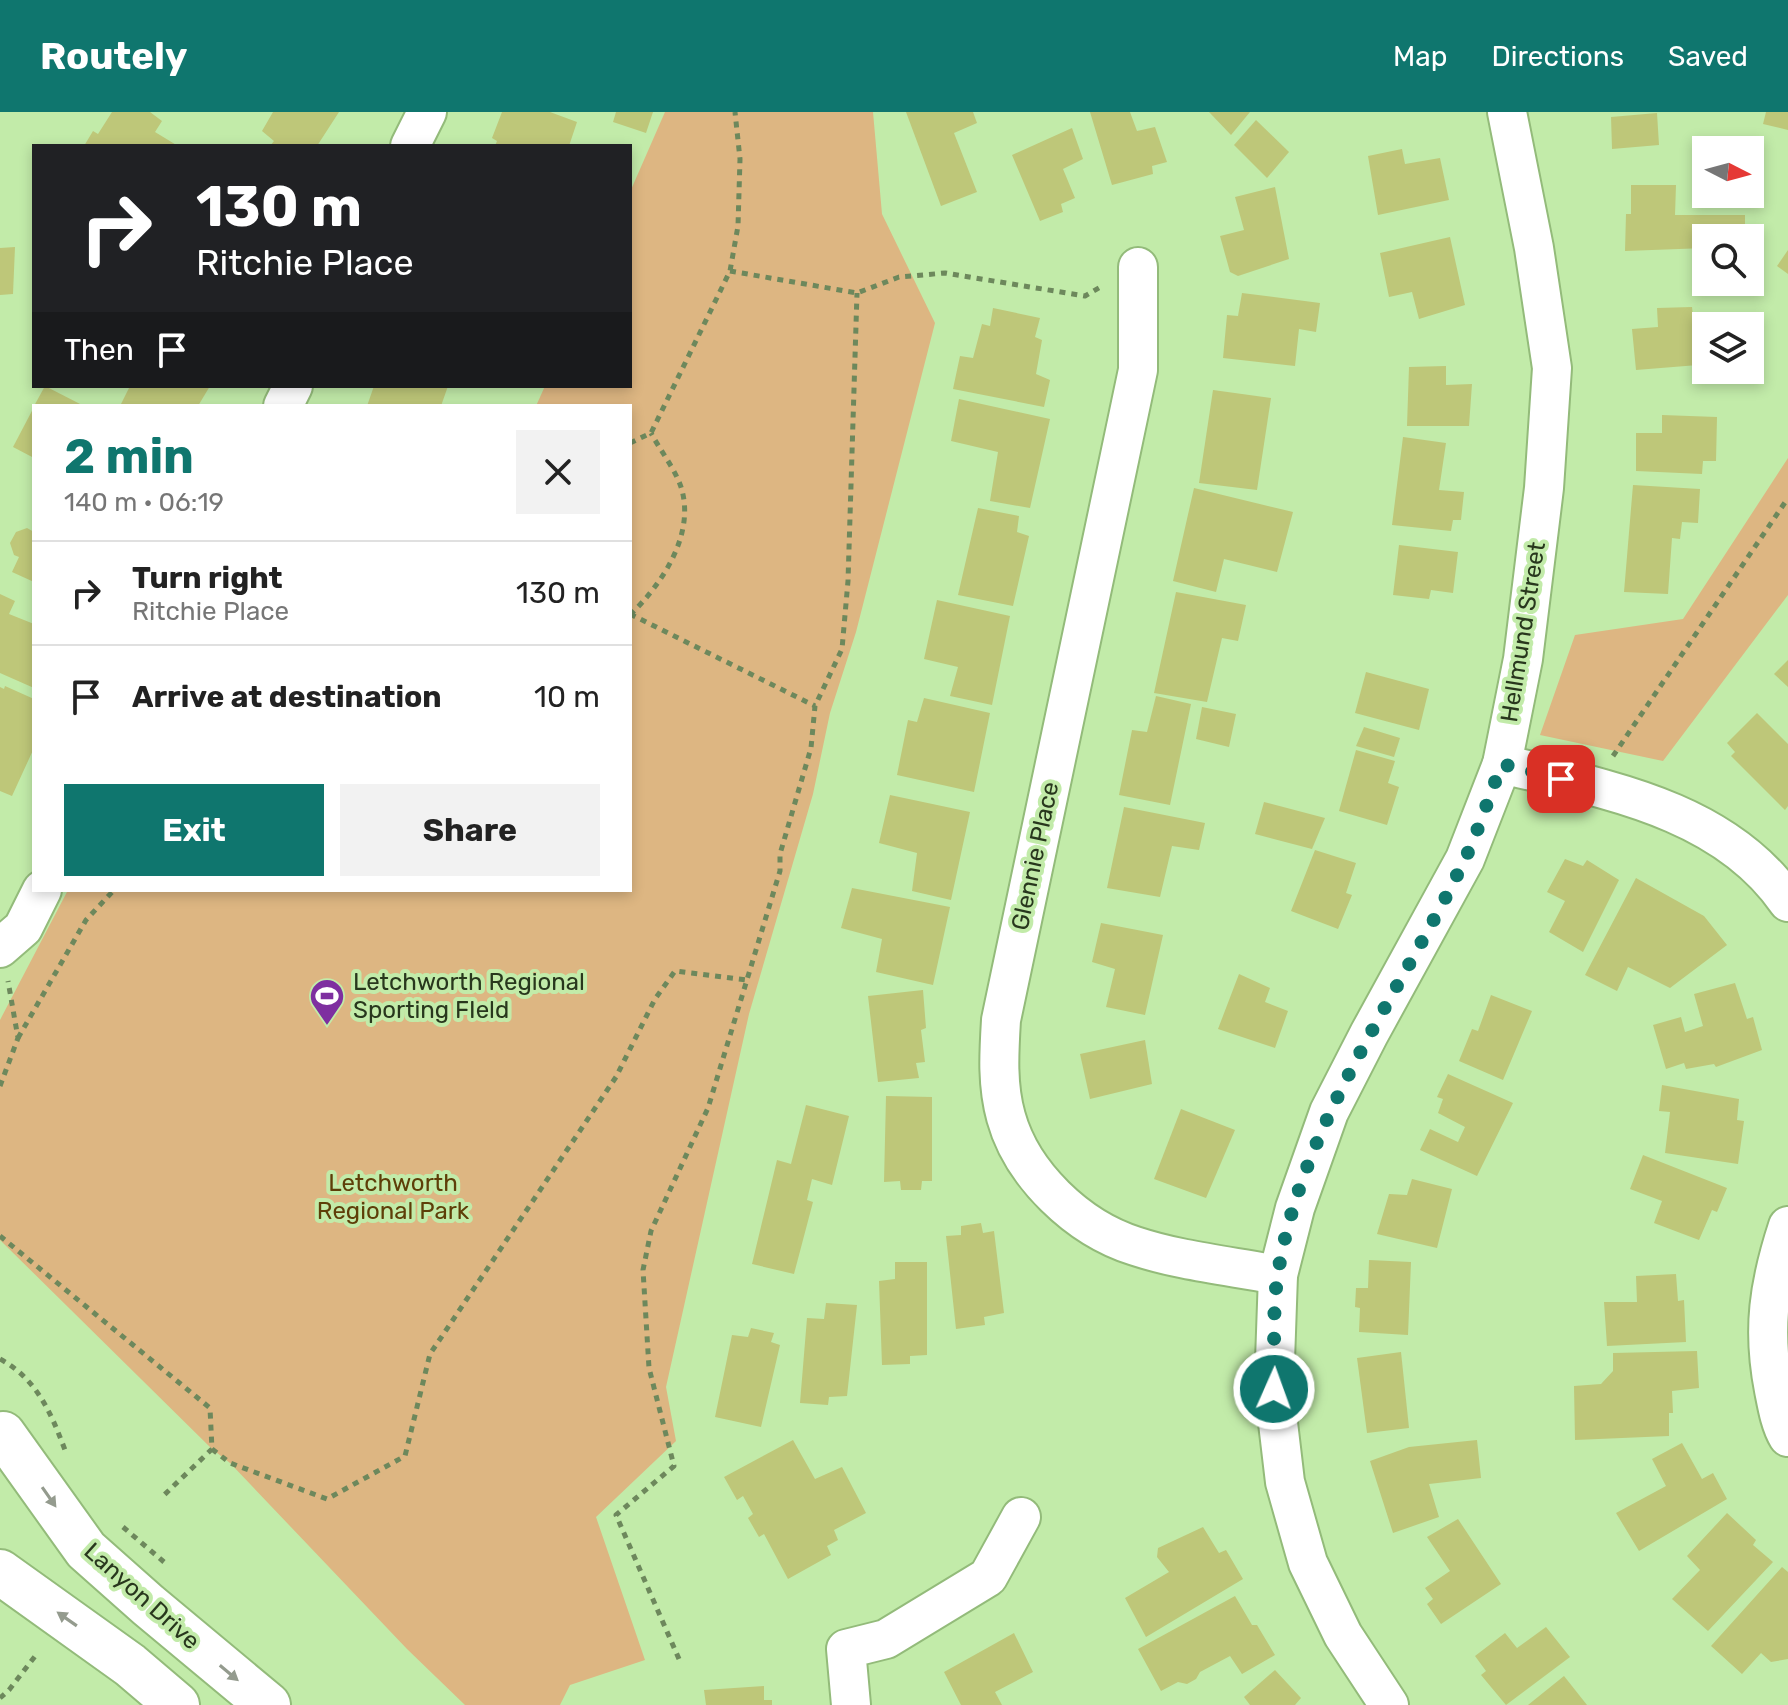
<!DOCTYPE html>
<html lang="en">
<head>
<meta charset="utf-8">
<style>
  body { margin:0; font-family:Rubik,sans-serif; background:#f2f2f2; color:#222; height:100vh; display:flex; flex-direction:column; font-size:30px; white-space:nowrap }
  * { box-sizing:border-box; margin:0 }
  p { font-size:26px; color:#767676 }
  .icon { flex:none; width:44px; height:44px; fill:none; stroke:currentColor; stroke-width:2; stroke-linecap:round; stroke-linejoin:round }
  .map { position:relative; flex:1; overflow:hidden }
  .sheet { position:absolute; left:32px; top:292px; width:600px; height:488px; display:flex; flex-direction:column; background:#fff; border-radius:0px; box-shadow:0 4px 12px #0003 }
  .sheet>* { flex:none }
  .top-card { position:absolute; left:32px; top:32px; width:600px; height:244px; border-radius:0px; box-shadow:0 4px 12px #0003; background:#202124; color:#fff; overflow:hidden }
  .needle { width:52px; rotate:96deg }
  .tools { position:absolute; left:1692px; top:24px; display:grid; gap:16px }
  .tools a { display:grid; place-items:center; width:72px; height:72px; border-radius:0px; background:#fff; box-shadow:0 4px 12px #0003; font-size:40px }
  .pin { position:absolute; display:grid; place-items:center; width:68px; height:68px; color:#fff; margin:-34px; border-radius:16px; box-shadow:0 4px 12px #0006 }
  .me { position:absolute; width:88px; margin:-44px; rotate:2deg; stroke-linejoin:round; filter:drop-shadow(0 0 6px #0008) }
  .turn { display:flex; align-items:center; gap:28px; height:168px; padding:0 32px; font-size:36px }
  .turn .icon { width:104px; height:104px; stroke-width:2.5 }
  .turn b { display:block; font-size:56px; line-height:68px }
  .then { display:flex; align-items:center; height:76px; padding:0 32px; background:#0003; gap:16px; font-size:30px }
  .round { display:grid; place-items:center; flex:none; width:84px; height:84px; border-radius:0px; background:#f2f2f2 }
  .head { display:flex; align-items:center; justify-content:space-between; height:136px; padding:0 32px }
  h1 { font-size:48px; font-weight:700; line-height:60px; color:#0f766e }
  .cta { display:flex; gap:16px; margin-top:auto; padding:16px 32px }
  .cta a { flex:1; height:92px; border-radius:0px; background:#0f766e; color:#fff; font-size:32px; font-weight:700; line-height:92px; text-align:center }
  .cta a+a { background:#f2f2f2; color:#222 }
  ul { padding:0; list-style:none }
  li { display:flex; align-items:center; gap:24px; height:104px; padding:0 32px; border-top:2px solid #e0e0e0 }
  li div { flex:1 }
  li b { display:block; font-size:30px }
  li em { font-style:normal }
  header { display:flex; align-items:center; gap:48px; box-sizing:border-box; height:112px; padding:0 40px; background:#0f766e; color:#fff }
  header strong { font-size:38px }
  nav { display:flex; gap:44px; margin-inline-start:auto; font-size:28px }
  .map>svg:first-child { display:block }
  .green { fill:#ddb682 }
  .building { fill:#bec779 }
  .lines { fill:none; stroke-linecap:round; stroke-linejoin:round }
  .minor-casing { stroke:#93bb7a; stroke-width:42 }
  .major-casing { stroke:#93bb7a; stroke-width:48 }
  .path { stroke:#6d885c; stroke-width:5; stroke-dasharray:6 6; stroke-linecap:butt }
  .minor { stroke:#fff; stroke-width:38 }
  .major { stroke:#fff; stroke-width:44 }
  .oneway { fill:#949b8e }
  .route { stroke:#0f766e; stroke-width:14; stroke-dasharray:0 25.2 }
  .labels { text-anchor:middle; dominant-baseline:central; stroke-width:8; stroke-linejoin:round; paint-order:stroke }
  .street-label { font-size:24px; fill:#28371d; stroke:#c2eba9 }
  .poi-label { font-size:24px; fill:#28371d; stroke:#c2eba9; text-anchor:start }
  .park-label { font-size:24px; fill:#5e3e08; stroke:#c2eba9 }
</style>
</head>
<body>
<header>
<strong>Routely</strong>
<nav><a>Map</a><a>Directions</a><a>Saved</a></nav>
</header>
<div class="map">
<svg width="1788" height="1593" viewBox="0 0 1788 1593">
  <rect width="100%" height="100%" fill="#c2eba9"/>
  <g class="green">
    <path d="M665,0H873L882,102L935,211L856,520L830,601L813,682L749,902L666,1275L676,1329L596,1405L645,1548L570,1573L560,1593H465L407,1537L230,1351L212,1337L0,1128V908L68,778H630V294H536L545,274H630V80Z"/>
    <path d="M1788,346V483L1663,649L1540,623L1575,523L1683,507Z"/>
  </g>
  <g class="building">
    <path d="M112,0H150L162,9L155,20L178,34H84L93,19L98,22Z"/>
    <path d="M273,0H339L317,34H270L274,29L262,19Z"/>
    <path d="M502,0H550L577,10L569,34H495L497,29L492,26Z"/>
    <path d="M616,0H653L646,21L613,10Z"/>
    <path d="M906,0H973L977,11L954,21L977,80L941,94Z"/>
    <path d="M1090,0H1130L1137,19L1155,15L1167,50L1152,54L1153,62L1112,73Z"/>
    <path d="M1209,0H1250L1231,23Z"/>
    <path d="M1766,0H1788V18L1763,12Z"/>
    <path d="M1657,1L1659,33L1612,37L1611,5Z"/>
    <path d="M1256,8L1289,40L1267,66L1234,33Z"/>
    <path d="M1072,16L1083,47L1063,57L1075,86L1061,92L1063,100L1040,109L1012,43Z"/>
    <path d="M1402,37L1405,52L1440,46L1449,88L1378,103L1368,44Z"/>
    <path d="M1631,73H1676L1675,103H1745V126H1706V136L1625,139L1626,102H1631Z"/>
    <path d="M1275,75L1289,147L1238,164L1230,160L1220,124L1244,118L1235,85Z"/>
    <path d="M1450,125L1465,193L1419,207L1412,180L1389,185L1380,141Z"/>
    <path d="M15,135L13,182L0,183V136Z"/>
    <path d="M1788,138V162L1777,154Z"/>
    <path d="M1242,181L1320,191L1316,220L1299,217L1295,254L1223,246L1227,203L1238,204Z"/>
    <path d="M1692,195L1698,253L1636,258L1632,217L1658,215L1657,196Z"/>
    <path d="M993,196L1040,206L1035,225L1042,228L1036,262L1050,268L1044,295L953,277L960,244L973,246L982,212L990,214Z"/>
    <path d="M1446,254V273L1472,272L1469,314H1407L1409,255Z"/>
    <path d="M45,274L84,294H34Z"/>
    <path d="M130,274H210L198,294H120Z"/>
    <path d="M374,274H448L441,294H367Z"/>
    <path d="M1213,278L1271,286L1257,378L1199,371Z"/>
    <path d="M959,287L1050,307L1030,396L990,389L998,340L951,329Z"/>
    <path d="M34,295V346L13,335Z"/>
    <path d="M1662,303L1717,305L1716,349H1703L1702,362L1636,359V321H1662Z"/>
    <path d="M1403,325L1446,331L1439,378L1464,380L1461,408H1453L1451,419L1392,413Z"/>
    <path d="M1633,373L1700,377L1698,411L1682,410L1680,427L1672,426L1668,482L1624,480Z"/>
    <path d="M1194,376L1293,400L1277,460L1224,447L1216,480L1173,469Z"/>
    <path d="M978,396L1019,404L1017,420L1029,424L1013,494L958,483Z"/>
    <path d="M27,416L34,420V470L12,460L19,445L14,443L10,431L16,420Z"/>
    <path d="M1399,433L1458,440L1453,481L1431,478L1429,487L1393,483Z"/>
    <path d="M1176,480L1246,493L1238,529L1222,526L1207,590L1154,581Z"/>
    <path d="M0,482L15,489L9,502L34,512V576L0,561Z"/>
    <path d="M937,488L1010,504L992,593L950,584L958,555L924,547Z"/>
    <path d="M1788,548V575L1774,562Z"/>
    <path d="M1366,560L1429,577L1419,618L1355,601Z"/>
    <path d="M5,574L34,587V636L12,684L0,679V575L4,577Z"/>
    <path d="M1156,584L1191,592L1170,693L1119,683L1132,618L1147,620Z"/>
    <path d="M924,586L990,601L974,680L897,663L908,608L917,610Z"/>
    <path d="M1202,595L1236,602L1229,635L1196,627Z"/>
    <path d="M1757,601L1788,632V694L1785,698L1731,644L1735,640L1727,631Z"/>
    <path d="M1364,615L1400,626L1394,645L1356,634Z"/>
    <path d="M1356,638L1395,649L1388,671L1399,675L1387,713L1339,699Z"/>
    <path d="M890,683L970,700L951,788L912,779L917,741L879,731Z"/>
    <path d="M1264,690L1325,706L1312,737L1255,722Z"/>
    <path d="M1124,695L1205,711L1199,738L1172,734L1160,785L1107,776Z"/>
    <path d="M1315,738L1356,751L1346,781L1352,783L1338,817L1291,799Z"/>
    <path d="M1565,747L1583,754L1587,748L1619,768L1583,840L1549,820L1565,789L1547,780Z"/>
    <path d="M1636,766L1704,804L1727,833L1670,876L1628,855L1617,879L1585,863Z"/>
    <path d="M852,776L950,795L933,873L876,860L882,827L841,816Z"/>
    <path d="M1101,811L1163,823L1145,903L1106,895L1115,857L1092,850Z"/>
    <path d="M1239,862L1270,876L1265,890L1288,899L1275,936L1218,917Z"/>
    <path d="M1735,871L1747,907L1753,905L1762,938L1716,955L1714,952L1686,957L1684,951L1666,957L1653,913L1681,905L1685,920L1703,914L1694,882Z"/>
    <path d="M923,878L926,916L921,918L925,950L916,951L919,966L878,970L868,884Z"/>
    <path d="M1491,883L1532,899L1503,968L1459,949L1472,917L1478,919Z"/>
    <path d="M1145,928L1152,972L1090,987L1080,942Z"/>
    <path d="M1448,962L1513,991L1477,1064L1420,1038L1430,1017L1458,1030L1465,1015L1438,1001L1443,987L1437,985Z"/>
    <path d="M1662,973L1739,987L1737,1008L1744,1009L1738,1052L1665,1041L1670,1000L1659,999Z"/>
    <path d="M886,984L932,985V1069H922L921,1078H901L900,1069L884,1070Z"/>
    <path d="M806,993L849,1004L832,1073L812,1067L807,1088L813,1090L794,1162L752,1152L777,1048L791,1052Z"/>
    <path d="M1181,997L1235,1018L1206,1086L1154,1067Z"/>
    <path d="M1643,1043L1727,1076L1717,1100L1712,1098L1699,1128L1654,1111L1662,1089L1630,1077Z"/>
    <path d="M1412,1067L1452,1077L1437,1136L1377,1122L1389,1082L1407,1083Z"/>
    <path d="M981,1111L983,1121L994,1119L1004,1201L984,1205L985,1213L956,1217L946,1124L961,1123V1114Z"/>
    <path d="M1369,1148L1411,1150L1408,1223L1359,1220L1360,1196L1355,1195L1356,1176H1368Z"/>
    <path d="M895,1150H927V1243L910,1244V1252L882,1253L879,1169L895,1167Z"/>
    <path d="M1676,1162L1678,1189L1684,1188L1686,1230L1607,1234L1604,1190H1637L1636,1164Z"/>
    <path d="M826,1191L857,1193L847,1284L829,1285L828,1293L800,1291L807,1206L824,1207Z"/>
    <path d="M751,1216L774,1221L771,1230L780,1233L761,1315L715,1305L732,1223L748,1225Z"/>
    <path d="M1697,1239L1699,1276L1672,1279L1673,1301H1669V1324L1575,1328L1574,1274L1601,1272L1613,1259V1241Z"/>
    <path d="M1401,1240L1409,1316L1367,1321L1357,1246Z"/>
    <path d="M793,1328L815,1367L842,1355L866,1401L834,1418L838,1428L827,1434L831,1443L788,1467L764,1422L759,1425L748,1406L753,1402L743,1384L737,1388L724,1365Z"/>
    <path d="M1477,1328L1481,1366L1429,1372L1439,1405L1393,1421L1370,1349L1409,1335Z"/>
    <path d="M1682,1331L1702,1367L1713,1361L1727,1387L1639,1439L1616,1401L1666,1374L1652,1347Z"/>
    <path d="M1727,1401L1756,1428L1753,1433L1773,1450L1708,1519L1672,1487L1700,1458L1687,1444Z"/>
    <path d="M1458,1407L1501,1472L1441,1512L1427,1492L1433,1487L1425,1476L1450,1459L1427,1425Z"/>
    <path d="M1203,1415L1219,1441L1226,1438L1243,1467L1146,1525L1125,1486L1169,1460L1157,1445L1158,1436Z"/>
    <path d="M1782,1455L1788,1460V1547L1771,1550L1761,1541L1742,1562L1711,1534Z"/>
    <path d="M1235,1484L1252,1513H1257L1275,1543L1242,1562L1230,1544L1200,1560L1196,1567L1187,1572L1178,1570L1161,1579L1138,1537Z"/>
    <path d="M1546,1515L1570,1545L1506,1593L1481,1563L1486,1559L1475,1544L1505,1521L1517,1536Z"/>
    <path d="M1014,1521L1033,1560L995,1580L1002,1593H961L944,1560Z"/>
    <path d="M1275,1558L1301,1586L1295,1593H1250L1244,1585Z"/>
    <path d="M1564,1564L1587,1593H1528Z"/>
    <path d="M764,1574V1588H772V1593H706L704,1578Z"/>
  </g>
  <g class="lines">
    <g class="minor-casing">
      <g id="minor">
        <path d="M410,34L427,0"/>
        <path d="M1138,155V258L1001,908C999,941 997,973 1006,1005C1022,1063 1078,1116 1135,1134C1180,1149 1231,1154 1278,1163"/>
        <path d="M283,294L293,274"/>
        <path d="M1502,652C1605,677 1724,697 1788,790"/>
        <path d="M0,836L23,816L42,778"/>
        <path d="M1788,1114C1769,1172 1762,1217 1774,1278C1777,1293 1780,1312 1788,1325"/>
        <path d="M851,1593L846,1537L886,1527L988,1465L1021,1405"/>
        <path d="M1389,1593L1343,1523L1308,1451L1285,1370L1274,1277L1278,1163L1295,1096L1329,1000L1369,922L1465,747L1502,652L1523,547L1544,376L1552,256L1534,136L1507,0"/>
      </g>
    </g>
    <g class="major-casing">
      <g id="major">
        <path d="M3,1322L86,1438L148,1493L268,1593"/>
        <path d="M0,1460L130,1553L177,1593"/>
      </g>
    </g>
    <g class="path">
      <path d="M730,159L857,181L899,165L945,161L1085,184L1104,173"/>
      <path d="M630,331L651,321L730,159L738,114L740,47L735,0"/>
      <path d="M630,502L815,594"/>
      <path d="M630,503C662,472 696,422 681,375C675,357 660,338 651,321"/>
      <path d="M1613,644L1788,386"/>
      <path d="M18,926L86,808L114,778"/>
      <path d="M0,974L18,926L8,869"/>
      <path d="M0,1124L210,1296L212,1337L161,1386"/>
      <path d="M0,1247C37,1267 51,1301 65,1338"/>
      <path d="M212,1337L230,1351L327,1387L405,1344L430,1242L616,965L655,887L675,859L747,868"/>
      <path d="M123,1415L164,1450"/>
      <path d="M679,1547L616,1403L674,1354L649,1256L643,1158L651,1119L708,996L780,759V742L811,636L815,594L842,537L848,469L857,181"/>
      <path d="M0,1586L9,1578L36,1543"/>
    </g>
    <use href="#minor" class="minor"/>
    <use href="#major" class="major"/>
  </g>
  <defs><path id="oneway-solid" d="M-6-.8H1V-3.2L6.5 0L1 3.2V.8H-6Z" transform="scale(2)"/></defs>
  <g class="oneway">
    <use href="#oneway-solid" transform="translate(49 1385) rotate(55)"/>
    <use href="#oneway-solid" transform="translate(67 1507) rotate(-145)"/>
    <use href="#oneway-solid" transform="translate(229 1561) rotate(40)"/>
  </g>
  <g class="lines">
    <path class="route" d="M1274,1277C1275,1239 1272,1198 1278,1161C1303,1009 1399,884 1464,749C1479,718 1489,684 1502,652L1561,667"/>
  </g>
  <defs>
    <g id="stadium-pin" transform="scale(1.8)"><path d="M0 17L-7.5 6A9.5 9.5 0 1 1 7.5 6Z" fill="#7e2fa0" stroke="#c2eba9"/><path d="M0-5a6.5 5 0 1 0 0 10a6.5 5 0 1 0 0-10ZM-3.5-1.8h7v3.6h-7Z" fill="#fff"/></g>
  </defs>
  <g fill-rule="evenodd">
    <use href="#stadium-pin" x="327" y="884"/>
  </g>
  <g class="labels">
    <g class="street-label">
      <text transform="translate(1523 520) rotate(-81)">Hellmund Street</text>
      <text transform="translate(1035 744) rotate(-78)">Glennie Place</text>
      <text transform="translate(142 1484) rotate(42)">Lanyon Drive</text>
    </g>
    <g class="poi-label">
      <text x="353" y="870">Letchworth Regional<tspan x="353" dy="28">Sporting FIeld</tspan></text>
    </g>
    <g class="park-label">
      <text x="393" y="1071">Letchworth<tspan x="393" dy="28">Regional Park</tspan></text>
    </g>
  </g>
</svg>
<div class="tools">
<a><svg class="needle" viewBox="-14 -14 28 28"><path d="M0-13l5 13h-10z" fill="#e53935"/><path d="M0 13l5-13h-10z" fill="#767676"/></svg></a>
<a><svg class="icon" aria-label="search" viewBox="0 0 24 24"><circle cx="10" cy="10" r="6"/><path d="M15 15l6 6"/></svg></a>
<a><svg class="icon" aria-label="layers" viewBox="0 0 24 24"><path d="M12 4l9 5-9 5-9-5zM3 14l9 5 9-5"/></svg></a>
</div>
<div class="pin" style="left:1561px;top:667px;background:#d93025"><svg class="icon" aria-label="arrive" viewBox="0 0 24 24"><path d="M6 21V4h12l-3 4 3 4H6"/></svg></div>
<svg class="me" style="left:1274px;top:1277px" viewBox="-20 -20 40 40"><circle r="17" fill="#0f766e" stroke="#fff" stroke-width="3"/><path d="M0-11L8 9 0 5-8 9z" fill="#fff"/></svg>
<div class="top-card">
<div class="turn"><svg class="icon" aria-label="right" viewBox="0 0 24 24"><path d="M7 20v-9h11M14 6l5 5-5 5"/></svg><div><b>130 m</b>Ritchie Place</div></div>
<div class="then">Then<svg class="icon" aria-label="arrive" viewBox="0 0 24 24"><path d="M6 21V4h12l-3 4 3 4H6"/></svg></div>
</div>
<section class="sheet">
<div class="head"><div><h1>2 min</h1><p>140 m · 06:19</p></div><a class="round"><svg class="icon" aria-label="close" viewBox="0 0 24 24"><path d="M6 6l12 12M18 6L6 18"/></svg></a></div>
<ul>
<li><svg class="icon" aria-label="right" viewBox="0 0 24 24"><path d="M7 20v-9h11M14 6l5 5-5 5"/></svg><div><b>Turn right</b><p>Ritchie Place</p></div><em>130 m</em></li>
<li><svg class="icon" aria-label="arrive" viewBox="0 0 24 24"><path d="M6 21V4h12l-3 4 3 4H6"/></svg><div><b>Arrive at destination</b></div><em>10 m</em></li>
</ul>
<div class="cta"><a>Exit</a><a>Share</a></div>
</section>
</div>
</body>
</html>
